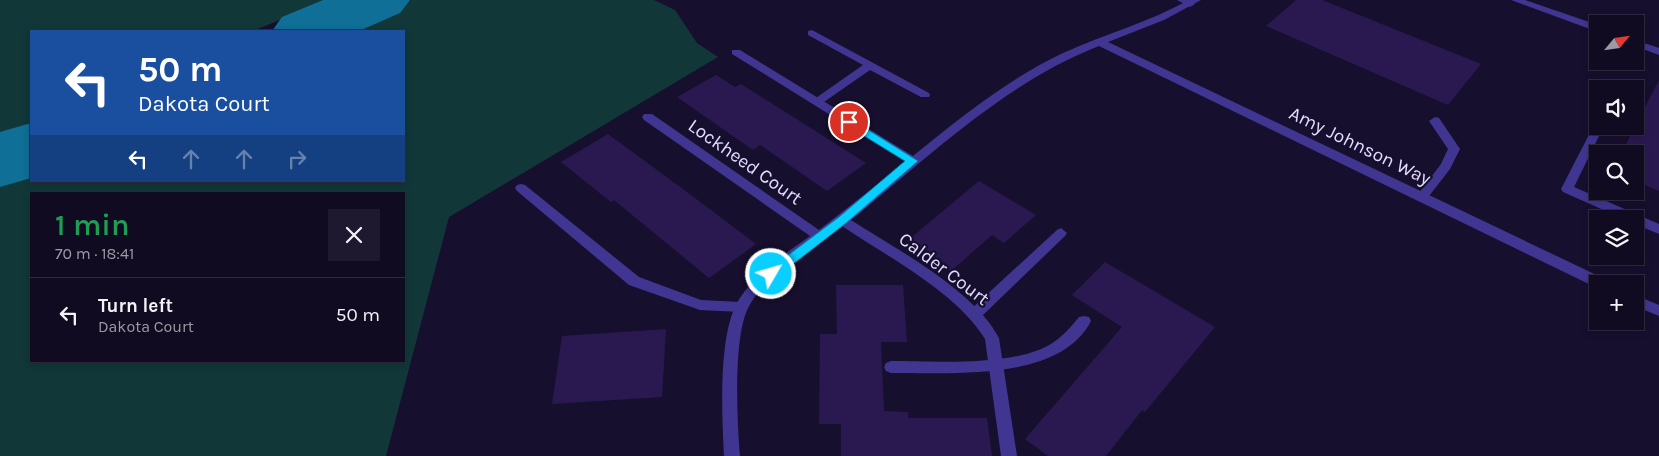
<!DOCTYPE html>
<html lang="en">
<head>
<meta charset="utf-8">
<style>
  body { margin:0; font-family:Karla,sans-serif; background:#1e192f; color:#f1f3f6; height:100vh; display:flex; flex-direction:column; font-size:19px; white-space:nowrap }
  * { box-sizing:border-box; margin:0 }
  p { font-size:16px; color:#9c9ba5 }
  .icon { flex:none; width:28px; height:28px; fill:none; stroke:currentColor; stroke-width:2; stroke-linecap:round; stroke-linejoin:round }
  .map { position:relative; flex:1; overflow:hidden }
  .sheet { position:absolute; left:30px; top:192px; width:375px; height:170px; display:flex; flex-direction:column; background:#110b22; border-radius:0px; box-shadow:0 2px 8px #0003,0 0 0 1px #302b40 }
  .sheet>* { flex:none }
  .banner { position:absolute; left:30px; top:30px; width:375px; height:152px; border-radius:0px; box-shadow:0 2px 8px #0003,0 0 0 1px #302b40; background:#1a4fa0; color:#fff; overflow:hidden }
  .needle { width:32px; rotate:61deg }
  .buttons { position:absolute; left:1589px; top:15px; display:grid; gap:10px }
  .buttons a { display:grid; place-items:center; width:55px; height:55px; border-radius:0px; background:#110b22; box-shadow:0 2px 8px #0003,0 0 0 1px #302b40; font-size:25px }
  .pin { position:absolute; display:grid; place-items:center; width:42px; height:42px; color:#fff; margin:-21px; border:2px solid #fff; border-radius:50%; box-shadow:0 1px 5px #0007 }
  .me { position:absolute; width:55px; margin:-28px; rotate:52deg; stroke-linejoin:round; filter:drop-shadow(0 0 4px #0008) }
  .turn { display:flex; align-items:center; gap:18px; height:105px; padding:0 25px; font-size:22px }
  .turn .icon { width:65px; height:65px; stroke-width:2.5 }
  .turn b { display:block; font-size:35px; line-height:42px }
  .lanes { display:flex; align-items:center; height:48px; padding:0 25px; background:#0003; justify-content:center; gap:25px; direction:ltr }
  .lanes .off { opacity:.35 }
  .round { display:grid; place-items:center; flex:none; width:52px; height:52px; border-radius:0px; background:#1e192f }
  .overview { display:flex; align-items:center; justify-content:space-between; height:85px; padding:0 25px }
  h1 { font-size:30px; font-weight:600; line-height:38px; color:#1e9e55 }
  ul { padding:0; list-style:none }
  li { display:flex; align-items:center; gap:15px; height:75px; padding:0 25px; border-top:1px solid #302b40 }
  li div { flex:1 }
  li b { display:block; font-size:19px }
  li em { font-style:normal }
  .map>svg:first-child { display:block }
  .green { fill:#113739; fill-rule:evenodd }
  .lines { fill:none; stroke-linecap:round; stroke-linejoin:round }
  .taxiway { fill:#106f96; fill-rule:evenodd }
  .building { fill:#2a1951 }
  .service { fill:#413592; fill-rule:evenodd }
  .minor { fill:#413592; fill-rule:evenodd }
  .route { fill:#08cfff; stroke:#0587a6 }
  .labels { text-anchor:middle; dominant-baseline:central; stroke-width:4.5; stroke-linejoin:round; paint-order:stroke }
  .street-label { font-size:19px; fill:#e3dcff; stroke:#170f2e }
</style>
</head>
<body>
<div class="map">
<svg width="1659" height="456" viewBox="0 0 1659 456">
  <rect width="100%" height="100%" fill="#170f2e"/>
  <g class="green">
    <path d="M0,0H329L253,31H31V124L0,137Z"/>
    <path d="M411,0H654L675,10L697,43L718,57L449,217L386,456H0V180L31,167V181H404V31H340ZM31,194H404V361H31Z"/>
  </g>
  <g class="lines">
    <g class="taxiway">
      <path d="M323,0H410L400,13L359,31H272L282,17Z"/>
      <path d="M31,123V178L0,187V132Z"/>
    </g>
  </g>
  <g class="building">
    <path d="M1296,0H1322L1481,64L1448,105L1266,26Z"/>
    <path d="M716,75L735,87L741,84L866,163L827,191L760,145L753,150L677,97Z"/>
    <path d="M1659,80V191L1635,181V154H1621Z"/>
    <path d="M608,134L691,195L756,244L709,278L614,200L611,202L561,162Z"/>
    <path d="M979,181L1036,215L1004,243L992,235L951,271L907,241Z"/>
    <path d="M1105,262L1215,327L1145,412L1142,410L1106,456H1048L1025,439L1122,327L1072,295Z"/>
    <path d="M836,285H903L907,342H881L884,411L908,412V418H987L992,456H841V424H819L820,334H837Z"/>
    <path d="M666,329L662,397L552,404L562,336Z"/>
  </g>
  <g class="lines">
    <g class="service">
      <path d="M1177,0H1189L1195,4L1190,7Z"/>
      <path d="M1511,0H1525L1598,25V32Z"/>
      <path d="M812,30L929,93L930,95L929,97H921L870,70L821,104H813L812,102L813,100L863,65L808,35V31Z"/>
      <path d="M1635,40L1659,48V55L1635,46Z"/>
      <path d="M1435,117L1439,118L1460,149L1450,169L1426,200L1422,201L1416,197L1441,164L1448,149L1429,121Z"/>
      <path d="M1595,123H1598V126H1604L1574,187L1659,224V234L1635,224V219H1624L1563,192L1561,189Z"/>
      <path d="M521,184L525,185L639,277L701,300L741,302L746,303L748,307L746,311L741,312L700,310L629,285L517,191L515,188L517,185Z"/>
      <path d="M1061,228L1067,233L1065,236L980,318L975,319L970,318L968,314L970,310L1057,230Z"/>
      <path d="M1084,316L1089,317L1091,321C1059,383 949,372 891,373L886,371L884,367L886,363L891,361C935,361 1013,367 1051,344C1062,337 1071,327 1079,317Z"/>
    </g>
    <g class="minor">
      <path d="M1189,0H1201L1164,20L1108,42L1607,280L1608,284H1598L1597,288L1099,46C1004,83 929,157 851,220C896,249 974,290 999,338L1017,456H1001L985,339C956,292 888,257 842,226C813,248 765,274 748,308C733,339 737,421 740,456H724C722,417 718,337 737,303C753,274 784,255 810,236L644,120L642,117L644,114H652L819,230L906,162L732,54V50H740L913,156C960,118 1008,79 1063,53C1105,34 1149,22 1189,0Z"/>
      <path d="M1635,295L1659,305V316L1635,306Z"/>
    </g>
  </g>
  <path class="route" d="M849,118L918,161L846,223L775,278H767V271L839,217L905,161L845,124L844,122Z"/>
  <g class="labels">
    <g class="street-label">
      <text transform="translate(1360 146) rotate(26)">Amy Johnson Way</text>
      <text transform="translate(745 162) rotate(35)">Lockheed Court</text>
      <text transform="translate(944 269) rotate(37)">Calder Court</text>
    </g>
  </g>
</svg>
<div class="buttons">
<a><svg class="needle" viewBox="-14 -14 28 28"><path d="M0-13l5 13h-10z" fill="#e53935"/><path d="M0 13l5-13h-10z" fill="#9c9ba5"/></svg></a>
<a><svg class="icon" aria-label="sound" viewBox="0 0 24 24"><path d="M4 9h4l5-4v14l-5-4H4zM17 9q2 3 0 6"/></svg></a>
<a><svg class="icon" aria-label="search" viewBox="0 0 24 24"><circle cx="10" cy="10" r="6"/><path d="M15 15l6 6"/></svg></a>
<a><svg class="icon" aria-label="layers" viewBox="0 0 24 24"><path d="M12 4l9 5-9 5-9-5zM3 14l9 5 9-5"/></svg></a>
<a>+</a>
</div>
<div class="pin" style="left:849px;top:122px;background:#d93025"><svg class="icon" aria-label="arrive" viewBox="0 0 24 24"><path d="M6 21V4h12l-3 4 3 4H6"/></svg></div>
<svg class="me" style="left:771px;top:274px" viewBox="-20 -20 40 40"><circle r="17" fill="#08cfff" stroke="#fff" stroke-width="3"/><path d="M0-11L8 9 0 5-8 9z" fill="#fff"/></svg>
<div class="banner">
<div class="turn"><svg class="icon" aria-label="left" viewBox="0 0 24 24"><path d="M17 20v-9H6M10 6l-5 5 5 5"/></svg><div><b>50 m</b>Dakota Court</div></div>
<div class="lanes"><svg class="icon" aria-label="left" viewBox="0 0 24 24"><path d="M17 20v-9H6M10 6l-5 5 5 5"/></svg><svg class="icon off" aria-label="ahead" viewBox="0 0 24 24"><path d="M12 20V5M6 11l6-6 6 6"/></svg><svg class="icon off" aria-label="ahead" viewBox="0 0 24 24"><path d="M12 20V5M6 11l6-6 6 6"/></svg><svg class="icon off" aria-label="right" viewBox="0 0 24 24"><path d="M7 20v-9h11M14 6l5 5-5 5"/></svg></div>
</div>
<section class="sheet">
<div class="overview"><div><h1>1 min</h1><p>70 m · 18:41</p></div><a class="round"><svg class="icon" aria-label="close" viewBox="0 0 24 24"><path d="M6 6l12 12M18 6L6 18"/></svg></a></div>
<ul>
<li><svg class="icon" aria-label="left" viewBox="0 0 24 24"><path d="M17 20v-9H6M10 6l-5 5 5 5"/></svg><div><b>Turn left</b><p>Dakota Court</p></div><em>50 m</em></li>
</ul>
</section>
</div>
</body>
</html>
